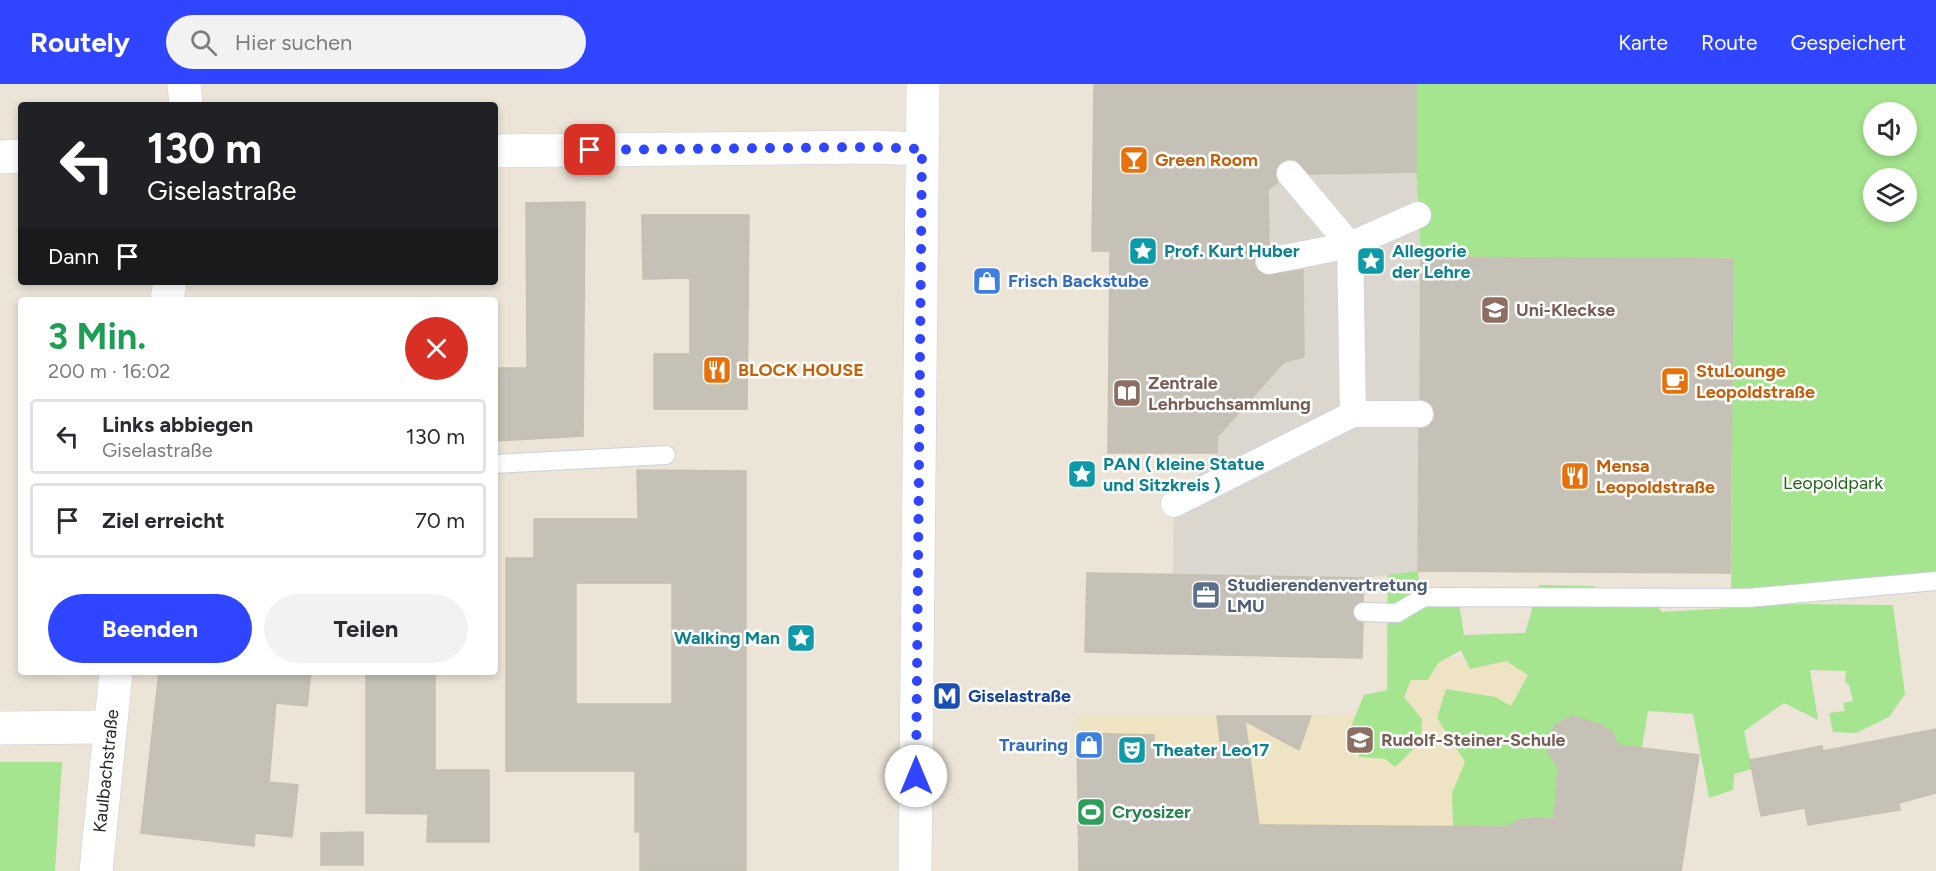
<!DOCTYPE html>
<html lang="de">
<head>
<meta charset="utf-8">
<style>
  body { margin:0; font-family:Figtree,sans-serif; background:#f2f2f3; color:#2b2b33; height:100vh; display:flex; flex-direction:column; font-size:22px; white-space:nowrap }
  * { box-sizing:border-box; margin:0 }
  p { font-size:20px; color:#7c7c81 }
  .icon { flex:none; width:33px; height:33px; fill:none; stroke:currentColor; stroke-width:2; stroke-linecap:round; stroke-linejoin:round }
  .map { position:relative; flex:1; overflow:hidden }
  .sheet { position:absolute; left:18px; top:213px; width:480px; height:378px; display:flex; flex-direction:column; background:#fff; border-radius:6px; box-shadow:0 3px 9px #0003 }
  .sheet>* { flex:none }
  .top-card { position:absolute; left:18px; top:18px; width:480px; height:183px; border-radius:6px; box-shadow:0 3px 9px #0003; background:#202124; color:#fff; overflow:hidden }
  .tools { position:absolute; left:1863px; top:18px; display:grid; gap:12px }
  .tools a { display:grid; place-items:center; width:54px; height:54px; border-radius:50%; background:#fff; box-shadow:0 3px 9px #0003; font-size:30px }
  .pin { position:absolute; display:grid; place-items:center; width:51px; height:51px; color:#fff; margin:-26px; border-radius:12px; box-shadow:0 3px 9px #0006 }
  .me { position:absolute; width:66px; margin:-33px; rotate:0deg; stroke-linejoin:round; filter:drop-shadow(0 0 4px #0008) }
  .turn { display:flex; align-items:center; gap:21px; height:126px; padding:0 30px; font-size:27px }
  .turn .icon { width:78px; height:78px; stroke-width:2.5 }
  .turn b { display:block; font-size:42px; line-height:51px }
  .then { display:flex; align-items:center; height:57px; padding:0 30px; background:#0003; gap:12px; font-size:22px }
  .round { display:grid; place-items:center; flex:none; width:63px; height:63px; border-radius:32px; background:#f2f2f3 }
  .headline { display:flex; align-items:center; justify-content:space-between; height:102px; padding:0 30px }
  h1 { font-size:36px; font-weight:700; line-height:45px; color:#1e9e55 }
  .cta { display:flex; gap:12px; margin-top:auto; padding:12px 30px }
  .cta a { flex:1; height:69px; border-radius:36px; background:#3045ff; color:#fff; font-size:24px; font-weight:700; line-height:69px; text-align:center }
  .cta a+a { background:#f2f2f3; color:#2b2b33 }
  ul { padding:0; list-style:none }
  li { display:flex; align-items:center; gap:18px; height:75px; margin:0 12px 9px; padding:0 18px; border:3px solid #e1e1e2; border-radius:6px }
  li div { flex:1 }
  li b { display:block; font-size:22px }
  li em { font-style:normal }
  header { display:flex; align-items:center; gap:36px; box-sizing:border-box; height:84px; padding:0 30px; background:#3045ff; color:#fff }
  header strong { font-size:28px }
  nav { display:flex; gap:33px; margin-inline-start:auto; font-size:21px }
  .search { width:420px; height:54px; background:#f2f2f3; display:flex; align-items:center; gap:15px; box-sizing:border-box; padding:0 21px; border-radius:33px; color:#7c7c81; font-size:22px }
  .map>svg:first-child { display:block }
  .education { fill:#eee4c4 }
  .green { fill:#a5e58f; fill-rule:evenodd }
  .plaza { fill:#dbd7ce }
  .building { fill:#c6c1b7; stroke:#c6c0b1; stroke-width:1.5; fill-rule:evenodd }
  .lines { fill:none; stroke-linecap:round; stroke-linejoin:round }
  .service-casing { stroke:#cccee1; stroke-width:20 }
  .pedestrian-casing { stroke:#cccee1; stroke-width:27 }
  .minor-casing { stroke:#cccee1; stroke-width:34 }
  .secondary-casing { stroke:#cccee1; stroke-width:34 }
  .service { stroke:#fff; stroke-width:18 }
  .pedestrian { stroke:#fff; stroke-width:26 }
  .minor { stroke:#fff; stroke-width:33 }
  .secondary { stroke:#fff; stroke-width:33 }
  .route { stroke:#3045ff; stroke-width:10; stroke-dasharray:0 18 }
  .labels { text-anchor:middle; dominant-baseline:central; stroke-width:5; stroke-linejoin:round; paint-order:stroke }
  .food-label { font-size:18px; font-weight:bold; fill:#c56008; stroke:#fff; text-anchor:start }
  .culture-label { font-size:18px; font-weight:bold; fill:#0d838f; stroke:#fff; text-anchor:start }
  .shop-label { font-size:18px; font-weight:bold; fill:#366cbe; stroke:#fff; text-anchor:start }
  .education-label { font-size:18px; font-weight:bold; fill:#785e54; stroke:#fff; text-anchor:start }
  .park-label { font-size:18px; fill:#1f6615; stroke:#fff }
  .service-label { font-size:18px; font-weight:bold; fill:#4e5e75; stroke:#fff; text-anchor:start }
  .transit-label { font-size:18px; font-weight:bold; fill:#164399; stroke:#fff; text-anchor:start }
  .street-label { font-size:18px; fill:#272727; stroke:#fff }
  .leisure-label { font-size:18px; font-weight:bold; fill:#27864d; stroke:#fff; text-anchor:start }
</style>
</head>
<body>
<header>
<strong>Routely</strong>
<div class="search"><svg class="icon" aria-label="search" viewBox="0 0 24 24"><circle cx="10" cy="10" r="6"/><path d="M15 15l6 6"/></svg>Hier suchen</div>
<nav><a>Karte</a><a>Route</a><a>Gespeichert</a></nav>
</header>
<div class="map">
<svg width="1936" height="787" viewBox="0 0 1936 787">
  <rect width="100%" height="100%" fill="#ebe4d7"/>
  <path class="education" d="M1542,574L1648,627L1628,748L1079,787L1077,632H1311L1376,630L1428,575Z"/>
  <g class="green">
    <path d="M1416,0H1936V497L1731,506L1733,175L1421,173L1416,88ZM1874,28H1906V62H1874ZM1874,94H1906V128H1874Z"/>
    <path d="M1388,451L1418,487L1420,507L1459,519L1464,551L1525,549L1539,501L1594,502L1610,520H1655L1662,528L1799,520L1893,521L1905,610L1889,633L1856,649L1833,648L1829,629L1845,627L1843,619L1853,617L1849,601L1845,598L1846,587L1810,586L1818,636L1784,619L1744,647L1752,685L1734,690L1733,706L1709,714L1693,630L1648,627L1639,680L1619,663L1612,648L1601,641L1573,632L1556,640L1549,653L1547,666L1558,684L1554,733L1521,735L1506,743L1453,742L1452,709L1465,678L1437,634L1446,605L1495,613L1511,622L1528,591L1506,577L1470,585L1461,566L1438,579L1428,596H1411L1404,613L1422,635L1421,658L1395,683L1385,675L1359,673L1352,640L1364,611L1387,606Z"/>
    <path d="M0,678H62L55,787H0Z"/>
  </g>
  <path class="plaza" d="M1416,88L1421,173L1418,487L1364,494L1173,490L1174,420L1217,369V353L1284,278L1304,272L1303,187H1269L1268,106L1290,90Z"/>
  <g class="building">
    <path d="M1094,0H1416V88L1309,90L1296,76L1288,75L1281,78L1276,84L1275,92L1278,98L1268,106L1269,162L1259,166L1255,172L1254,179L1257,186L1265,191L1303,186L1304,273L1284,278L1217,353V369H1108L1110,167H1092Z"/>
    <path d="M585,118L583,352L495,357V284H527L526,119Z"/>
    <path d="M642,131H749L747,325H654V270H690V194L643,195Z"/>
    <path d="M1421,173L1733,175L1730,489L1418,487L1419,345L1428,343L1433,337L1435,331L1433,322L1427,317L1420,315Z"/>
    <path d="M637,386L746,387V787H640V748H635V687H506V474H534V435H638ZM576,499H672V620H576Z"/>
    <path d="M1087,489L1364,494L1363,517L1354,522L1352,528L1357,537L1363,539L1362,574L1085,568Z"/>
    <path d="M159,588H311L307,622L276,619L269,698L298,701L292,753L255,749L254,762L141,749Z"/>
    <path d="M366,588H435V686H489V758H427L428,730L366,729Z"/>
    <path d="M1217,632H1311L1299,666L1245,637L1259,741L1506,743L1521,735L1554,734L1558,684L1547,666L1549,653L1556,640L1573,632L1601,641L1612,648L1618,661L1699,671L1681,787H1079L1077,649L1154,651L1155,674L1196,663H1221Z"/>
    <path d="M1936,645V709L1899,719L1900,726L1808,741L1805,724L1761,732L1750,676L1822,662L1823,667Z"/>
    <path d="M363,748V781H321V749Z"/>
  </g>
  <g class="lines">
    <g class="service-casing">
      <g id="service">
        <path d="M495,380L666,371"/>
        <path d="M1363,528L1397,529L1424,513L1748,514L1936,497"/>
      </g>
    </g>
    <g class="pedestrian-casing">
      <g id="pedestrian">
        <path d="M1269,177L1350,161L1418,131"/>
        <path d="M1353,330H1420"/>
        <path d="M1174,420L1353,330L1350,161L1290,90"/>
      </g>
    </g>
    <g class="minor-casing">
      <g id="minor">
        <path d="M184,0L186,21"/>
        <path d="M495,67L874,63L922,65"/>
        <path d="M0,73L21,72"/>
        <path d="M167,216L170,198"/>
        <path d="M0,644L109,643"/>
        <path d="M96,787L116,588"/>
      </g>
    </g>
    <g class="secondary-casing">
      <path id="secondary" d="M915,787L923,0"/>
    </g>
    <use href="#service" class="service"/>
    <use href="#pedestrian" class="pedestrian"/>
    <use href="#minor" class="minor"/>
    <use href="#secondary" class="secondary"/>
  </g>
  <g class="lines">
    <path class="route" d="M590,66L874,63L922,65L916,692"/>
  </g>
  <defs>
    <g id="bar-square" transform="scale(1.5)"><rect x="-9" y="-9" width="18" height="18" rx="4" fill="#e8710a" stroke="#fff"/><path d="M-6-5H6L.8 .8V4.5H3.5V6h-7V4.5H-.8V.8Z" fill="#fff"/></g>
    <g id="sight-square" transform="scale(1.5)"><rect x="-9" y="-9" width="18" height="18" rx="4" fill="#0f9aa8" stroke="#fff"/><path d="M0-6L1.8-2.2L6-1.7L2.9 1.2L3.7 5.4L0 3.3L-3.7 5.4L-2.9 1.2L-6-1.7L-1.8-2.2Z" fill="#fff"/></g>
    <g id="shop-square" transform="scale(1.5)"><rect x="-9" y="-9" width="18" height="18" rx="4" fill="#3f7fe0" stroke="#fff"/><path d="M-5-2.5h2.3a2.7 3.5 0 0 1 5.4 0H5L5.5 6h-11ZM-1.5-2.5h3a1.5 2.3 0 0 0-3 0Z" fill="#fff"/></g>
    <g id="school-square" transform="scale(1.5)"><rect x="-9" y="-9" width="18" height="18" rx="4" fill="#8d6e63" stroke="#fff"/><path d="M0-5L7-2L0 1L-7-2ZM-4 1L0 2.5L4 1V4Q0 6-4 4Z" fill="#fff"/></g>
    <g id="restaurant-square" transform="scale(1.5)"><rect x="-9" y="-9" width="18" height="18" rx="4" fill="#e8710a" stroke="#fff"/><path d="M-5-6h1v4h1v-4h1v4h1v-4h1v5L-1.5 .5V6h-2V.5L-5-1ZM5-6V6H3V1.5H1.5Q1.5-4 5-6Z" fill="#fff"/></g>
    <g id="cafe-square" transform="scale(1.5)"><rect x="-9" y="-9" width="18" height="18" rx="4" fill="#e8710a" stroke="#fff"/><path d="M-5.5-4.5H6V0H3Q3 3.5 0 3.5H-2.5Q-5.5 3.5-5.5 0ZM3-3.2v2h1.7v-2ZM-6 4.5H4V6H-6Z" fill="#fff"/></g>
    <g id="library-square" transform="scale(1.5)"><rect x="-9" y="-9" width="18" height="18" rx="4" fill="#8d6e63" stroke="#fff"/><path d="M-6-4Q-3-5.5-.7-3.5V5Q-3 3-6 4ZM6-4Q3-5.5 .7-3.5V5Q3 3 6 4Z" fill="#fff"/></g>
    <g id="office-square" transform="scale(1.5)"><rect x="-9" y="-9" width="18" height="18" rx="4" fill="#5c6f8a" stroke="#fff"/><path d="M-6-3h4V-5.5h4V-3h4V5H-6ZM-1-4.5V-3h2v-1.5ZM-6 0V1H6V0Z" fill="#fff"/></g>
    <g id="metro-square" transform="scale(1.5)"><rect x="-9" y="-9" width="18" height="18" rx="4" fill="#1a4fb4" stroke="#fff"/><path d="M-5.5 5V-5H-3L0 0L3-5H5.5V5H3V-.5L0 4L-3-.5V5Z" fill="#fff"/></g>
    <g id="theatre-square" transform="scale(1.5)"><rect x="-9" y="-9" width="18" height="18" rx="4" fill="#0f9aa8" stroke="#fff"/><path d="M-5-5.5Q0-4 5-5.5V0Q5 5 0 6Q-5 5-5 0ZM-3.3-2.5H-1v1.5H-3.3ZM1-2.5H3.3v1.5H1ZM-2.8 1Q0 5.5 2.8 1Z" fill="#fff"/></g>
    <g id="stadium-square" transform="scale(1.5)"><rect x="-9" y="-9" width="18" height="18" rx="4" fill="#2e9e5b" stroke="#fff"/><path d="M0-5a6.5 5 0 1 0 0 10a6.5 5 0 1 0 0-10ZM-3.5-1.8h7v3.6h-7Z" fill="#fff"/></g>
  </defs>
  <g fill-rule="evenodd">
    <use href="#bar-square" x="1134" y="76"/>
    <use href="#sight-square" x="1143" y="167"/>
    <use href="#sight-square" x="1371" y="177"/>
    <use href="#shop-square" x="987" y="197"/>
    <use href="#school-square" x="1495" y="226"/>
    <use href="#restaurant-square" x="717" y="286"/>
    <use href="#cafe-square" x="1675" y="297"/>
    <use href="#library-square" x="1127" y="309"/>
    <use href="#sight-square" x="1082" y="390"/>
    <use href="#restaurant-square" x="1575" y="392"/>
    <use href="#office-square" x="1206" y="511"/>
    <use href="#sight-square" x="801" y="554"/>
    <use href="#metro-square" x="947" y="612"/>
    <use href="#school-square" x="1360" y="656"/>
    <use href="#shop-square" x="1089" y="661"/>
    <use href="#theatre-square" x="1132" y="666"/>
    <use href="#stadium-square" x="1091" y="728"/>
  </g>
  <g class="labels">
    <g class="food-label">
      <text x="1155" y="76">Green Room</text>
      <text x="738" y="286">BLOCK HOUSE</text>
      <text x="1696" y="287">StuLounge<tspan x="1696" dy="21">Leopoldstraße</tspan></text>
      <text x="1596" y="382">Mensa<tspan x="1596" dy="21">Leopoldstraße</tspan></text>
    </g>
    <g class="culture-label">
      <text x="1164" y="167">Prof. Kurt Huber</text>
      <text x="1392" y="167">Allegorie<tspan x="1392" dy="21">der Lehre</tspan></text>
      <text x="1103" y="380">PAN ( kleine Statue<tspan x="1103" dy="21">und Sitzkreis )</tspan></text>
      <text x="780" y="554" text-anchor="end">Walking Man</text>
      <text x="1153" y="666">Theater Leo17</text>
    </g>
    <g class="shop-label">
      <text x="1008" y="197">Frisch Backstube</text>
      <text x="1068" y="661" text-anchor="end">Trauring</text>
    </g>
    <g class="education-label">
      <text x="1516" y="226">Uni-Kleckse</text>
      <text x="1148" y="299">Zentrale<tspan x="1148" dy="21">Lehrbuchsammlung</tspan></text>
      <text x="1381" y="656">Rudolf-Steiner-Schule</text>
    </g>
    <g class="park-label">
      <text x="1833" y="399">Leopoldpark</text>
    </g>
    <g class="service-label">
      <text x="1227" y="501">Studierendenvertretung<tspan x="1227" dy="21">LMU</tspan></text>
    </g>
    <g class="transit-label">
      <text x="968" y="612">Giselastraße</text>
    </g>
    <g class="street-label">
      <text transform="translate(106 687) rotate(-84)">Kaulbachstraße</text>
    </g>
    <g class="leisure-label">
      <text x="1112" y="728">Cryosizer</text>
    </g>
  </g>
</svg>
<div class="tools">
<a><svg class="icon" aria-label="sound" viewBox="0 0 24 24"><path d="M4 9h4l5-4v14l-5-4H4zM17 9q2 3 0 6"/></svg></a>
<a><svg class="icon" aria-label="layers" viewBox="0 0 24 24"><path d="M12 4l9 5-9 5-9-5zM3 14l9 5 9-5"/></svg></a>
</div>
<div class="pin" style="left:590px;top:66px;background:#d93025"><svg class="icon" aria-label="arrive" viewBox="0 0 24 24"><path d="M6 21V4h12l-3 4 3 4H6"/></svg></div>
<svg class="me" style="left:916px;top:692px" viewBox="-20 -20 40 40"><circle r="19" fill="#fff"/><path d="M0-13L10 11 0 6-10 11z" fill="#3045ff"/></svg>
<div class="top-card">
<div class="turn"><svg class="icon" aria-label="left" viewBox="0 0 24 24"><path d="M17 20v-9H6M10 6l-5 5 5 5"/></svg><div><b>130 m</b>Giselastraße</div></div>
<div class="then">Dann<svg class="icon" aria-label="arrive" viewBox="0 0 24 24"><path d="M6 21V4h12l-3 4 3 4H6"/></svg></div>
</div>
<section class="sheet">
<div class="headline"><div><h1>3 Min.</h1><p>200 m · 16:02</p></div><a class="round" style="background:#d93025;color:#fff"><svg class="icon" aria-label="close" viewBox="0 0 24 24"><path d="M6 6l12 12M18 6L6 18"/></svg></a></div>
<ul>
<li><svg class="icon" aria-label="left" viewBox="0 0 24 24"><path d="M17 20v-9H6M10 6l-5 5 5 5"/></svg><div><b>Links abbiegen</b><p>Giselastraße</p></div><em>130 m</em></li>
<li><svg class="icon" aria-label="arrive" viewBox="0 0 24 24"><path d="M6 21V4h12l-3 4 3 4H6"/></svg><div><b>Ziel erreicht</b></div><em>70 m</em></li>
</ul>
<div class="cta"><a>Beenden</a><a>Teilen</a></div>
</section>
</div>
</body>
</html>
